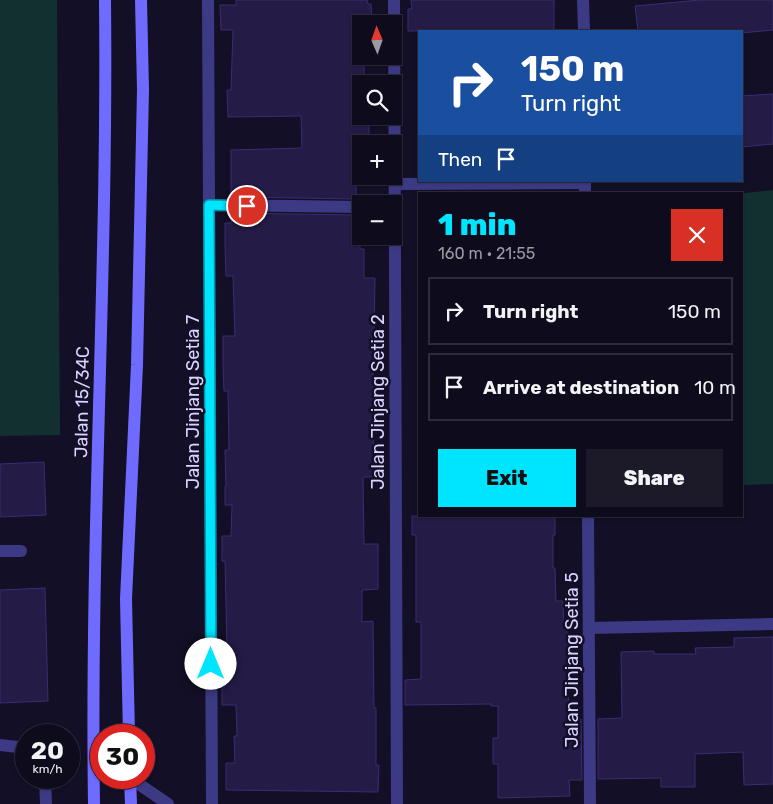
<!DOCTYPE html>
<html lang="en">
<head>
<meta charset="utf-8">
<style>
  body { margin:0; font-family:Rubik,sans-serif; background:#1c1929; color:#f1f3f6; height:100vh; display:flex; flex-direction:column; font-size:19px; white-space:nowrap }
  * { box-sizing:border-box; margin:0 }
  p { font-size:16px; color:#9b9ba3 }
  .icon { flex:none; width:28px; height:28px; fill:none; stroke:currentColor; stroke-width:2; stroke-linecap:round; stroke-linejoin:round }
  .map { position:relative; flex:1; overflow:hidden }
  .panel { position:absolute; left:418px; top:192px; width:325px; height:325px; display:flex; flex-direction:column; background:#0e0b1c; border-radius:0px; box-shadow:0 1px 4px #0004,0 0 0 1px #2e2b3b }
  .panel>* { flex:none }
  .banner { position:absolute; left:418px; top:30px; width:325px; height:152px; border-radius:0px; box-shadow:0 1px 4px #0004,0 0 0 1px #2e2b3b; background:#1a4fa0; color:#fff; overflow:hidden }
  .needle { width:32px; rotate:358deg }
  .fabs { position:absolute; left:352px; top:15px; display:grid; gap:10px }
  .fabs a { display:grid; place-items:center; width:50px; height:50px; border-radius:0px; background:#0e0b1c; box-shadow:0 1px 4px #0004,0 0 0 1px #2e2b3b; font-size:25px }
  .speed { position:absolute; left:15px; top:724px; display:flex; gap:10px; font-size:25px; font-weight:700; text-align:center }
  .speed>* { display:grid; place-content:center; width:65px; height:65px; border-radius:50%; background:#0e0b1c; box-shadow:0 1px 4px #0004,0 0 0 1px #2e2b3b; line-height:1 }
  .speed small { font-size:12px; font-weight:400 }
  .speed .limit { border:8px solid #d22; background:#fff; color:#111 }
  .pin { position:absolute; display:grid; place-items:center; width:42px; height:42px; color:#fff; margin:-21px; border:2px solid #fff; border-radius:50%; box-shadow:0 1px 5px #0007 }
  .me { position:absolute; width:55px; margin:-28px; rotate:0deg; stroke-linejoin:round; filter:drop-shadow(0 0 4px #0008) }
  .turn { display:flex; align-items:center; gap:18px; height:105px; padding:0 20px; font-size:22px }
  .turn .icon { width:65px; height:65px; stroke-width:2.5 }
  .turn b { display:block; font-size:35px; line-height:42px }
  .then { display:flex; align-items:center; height:48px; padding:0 20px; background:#0003; gap:10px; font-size:19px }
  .round { display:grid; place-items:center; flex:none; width:52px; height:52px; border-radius:0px; background:#1c1929 }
  .head { display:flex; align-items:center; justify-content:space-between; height:85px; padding:0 20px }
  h1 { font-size:30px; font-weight:800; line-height:38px; color:#00e5ff }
  .action { display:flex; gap:10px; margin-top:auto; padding:10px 20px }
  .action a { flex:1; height:58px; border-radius:0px; background:#00e5ff; color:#111; font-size:20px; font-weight:800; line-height:58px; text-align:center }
  .action a+a { background:#1c1929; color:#f1f3f6 }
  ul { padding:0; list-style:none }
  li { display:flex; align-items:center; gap:15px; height:68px; margin:0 10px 8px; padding:0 10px; border:2px solid #2e2b3b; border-radius:0px }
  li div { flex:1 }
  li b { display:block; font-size:19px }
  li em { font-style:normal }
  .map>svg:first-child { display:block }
  .green { fill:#12302f }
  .building { fill:#241b47; stroke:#3b2d73 }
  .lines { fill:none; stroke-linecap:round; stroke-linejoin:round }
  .lane { stroke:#3d3a85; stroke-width:12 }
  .street { stroke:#3d3a85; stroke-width:12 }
  .secondary { stroke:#6f6bff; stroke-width:12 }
  .route-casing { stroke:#0095a6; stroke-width:12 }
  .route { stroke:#00e5ff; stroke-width:9 }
  .labels { text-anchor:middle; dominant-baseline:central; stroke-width:5; stroke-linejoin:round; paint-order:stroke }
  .street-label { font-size:18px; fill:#d9d4ff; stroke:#130f26 }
</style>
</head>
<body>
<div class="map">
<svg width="773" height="804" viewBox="0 0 773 804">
  <rect width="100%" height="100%" fill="#130f26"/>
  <g class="green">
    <path d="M0,0H57L60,435L0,436Z"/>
    <path d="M773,190V484L741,485V194H735Z"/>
  </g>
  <g class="building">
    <path d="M236,0H367L368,4H371L372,24H361V61H364V82H355L356,117H369V143H361V174H356V199L231,197V150L302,148L301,116L228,117L227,90H231L233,30H221L220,5H236Z"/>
    <path d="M411,0H554V31H408V9H412Z"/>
    <path d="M699,0H773V30L741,33V31H638L635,6Z"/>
    <path d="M773,94V144L741,147V96Z"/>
    <path d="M231,213L356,215V219H360V249H364V278H375L373,391H376V419H373L374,477H363L364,544H378V589L362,590V622L373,621L374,708H376V765H379L378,792L226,790V763H235L234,736H237L236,705H222V681H226L225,649H227L225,561H222V536H231L232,505H225V486H226L225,450H229L228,391H224L223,365V336H235L233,276H226L225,246V223H231Z"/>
    <path d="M44,462L46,515L0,517V464Z"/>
    <path d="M412,516H555V535H553V568H555L556,601H563L564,627H567V680L570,719H581L582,780H569L570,796L498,798V764H493V738H498V706H491V704L405,705V680L421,679V622H416V535H412Z"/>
    <path d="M45,588L48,701L0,703V590Z"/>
    <path d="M773,637V784L744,785L743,752L695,754V787H661V778L598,779V719L622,718L621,652L654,651V654H696L695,648L734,647V638Z"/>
  </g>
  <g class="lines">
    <g class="lane">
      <path d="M395,184L585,183"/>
      <path d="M209,205L361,207"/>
    </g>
    <g class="street">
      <path d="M208,0L212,804"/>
      <path d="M394,0L397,804"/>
      <path d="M583,0L584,31"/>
      <path d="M585,181V194"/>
      <path d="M588,516L590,804"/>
      <path d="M0,551H21"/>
      <path d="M589,628L773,624"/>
      <path d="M0,745L26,748"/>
      <path d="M45,778L46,804"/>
      <path d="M130,778L168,804"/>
    </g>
    <g class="secondary">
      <path d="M129,735L126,599L137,365L143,90L141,0"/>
      <path d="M130,778L131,804"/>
      <path d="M94,804C90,536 108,268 105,0"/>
    </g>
  </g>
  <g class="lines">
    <g class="route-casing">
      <path id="route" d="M211,664L209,205L247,206"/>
    </g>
    <use href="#route" class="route"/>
  </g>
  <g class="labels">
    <g class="street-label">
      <text transform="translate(82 402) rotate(-89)">Jalan 15/34C</text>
      <text transform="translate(193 402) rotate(-90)">Jalan Jinjang Setia 7</text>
      <text transform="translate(378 402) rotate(-90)">Jalan Jinjang Setia 2</text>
      <text transform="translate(572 660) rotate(-90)">Jalan Jinjang Setia 5</text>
    </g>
  </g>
</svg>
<div class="fabs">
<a><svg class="needle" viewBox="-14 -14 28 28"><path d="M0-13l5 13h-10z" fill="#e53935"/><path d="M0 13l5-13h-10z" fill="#9b9ba3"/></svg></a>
<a><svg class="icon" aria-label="search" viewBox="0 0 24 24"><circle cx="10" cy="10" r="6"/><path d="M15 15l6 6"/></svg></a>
<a>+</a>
<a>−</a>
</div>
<div class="speed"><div>20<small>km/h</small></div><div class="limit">30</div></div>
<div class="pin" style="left:247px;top:206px;background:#d93025"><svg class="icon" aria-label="arrive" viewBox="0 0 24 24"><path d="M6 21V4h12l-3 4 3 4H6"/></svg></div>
<svg class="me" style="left:211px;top:664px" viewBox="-20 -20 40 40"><circle r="19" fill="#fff"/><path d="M0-13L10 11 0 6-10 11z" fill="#00e5ff"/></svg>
<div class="banner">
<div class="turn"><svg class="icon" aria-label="right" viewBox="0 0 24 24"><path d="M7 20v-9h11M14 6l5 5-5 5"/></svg><div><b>150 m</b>Turn right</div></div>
<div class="then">Then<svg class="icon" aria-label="arrive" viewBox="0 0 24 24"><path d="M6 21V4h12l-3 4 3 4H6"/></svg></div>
</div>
<section class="panel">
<div class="head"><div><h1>1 min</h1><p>160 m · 21:55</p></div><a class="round" style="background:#d93025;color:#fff"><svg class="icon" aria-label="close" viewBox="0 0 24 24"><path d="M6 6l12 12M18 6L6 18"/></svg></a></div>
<ul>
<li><svg class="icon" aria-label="right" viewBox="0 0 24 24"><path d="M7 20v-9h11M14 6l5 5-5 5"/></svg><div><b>Turn right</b></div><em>150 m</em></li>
<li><svg class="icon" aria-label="arrive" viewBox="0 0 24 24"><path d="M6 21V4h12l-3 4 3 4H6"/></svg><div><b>Arrive at destination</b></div><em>10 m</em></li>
</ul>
<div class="action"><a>Exit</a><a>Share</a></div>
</section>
</div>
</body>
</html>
